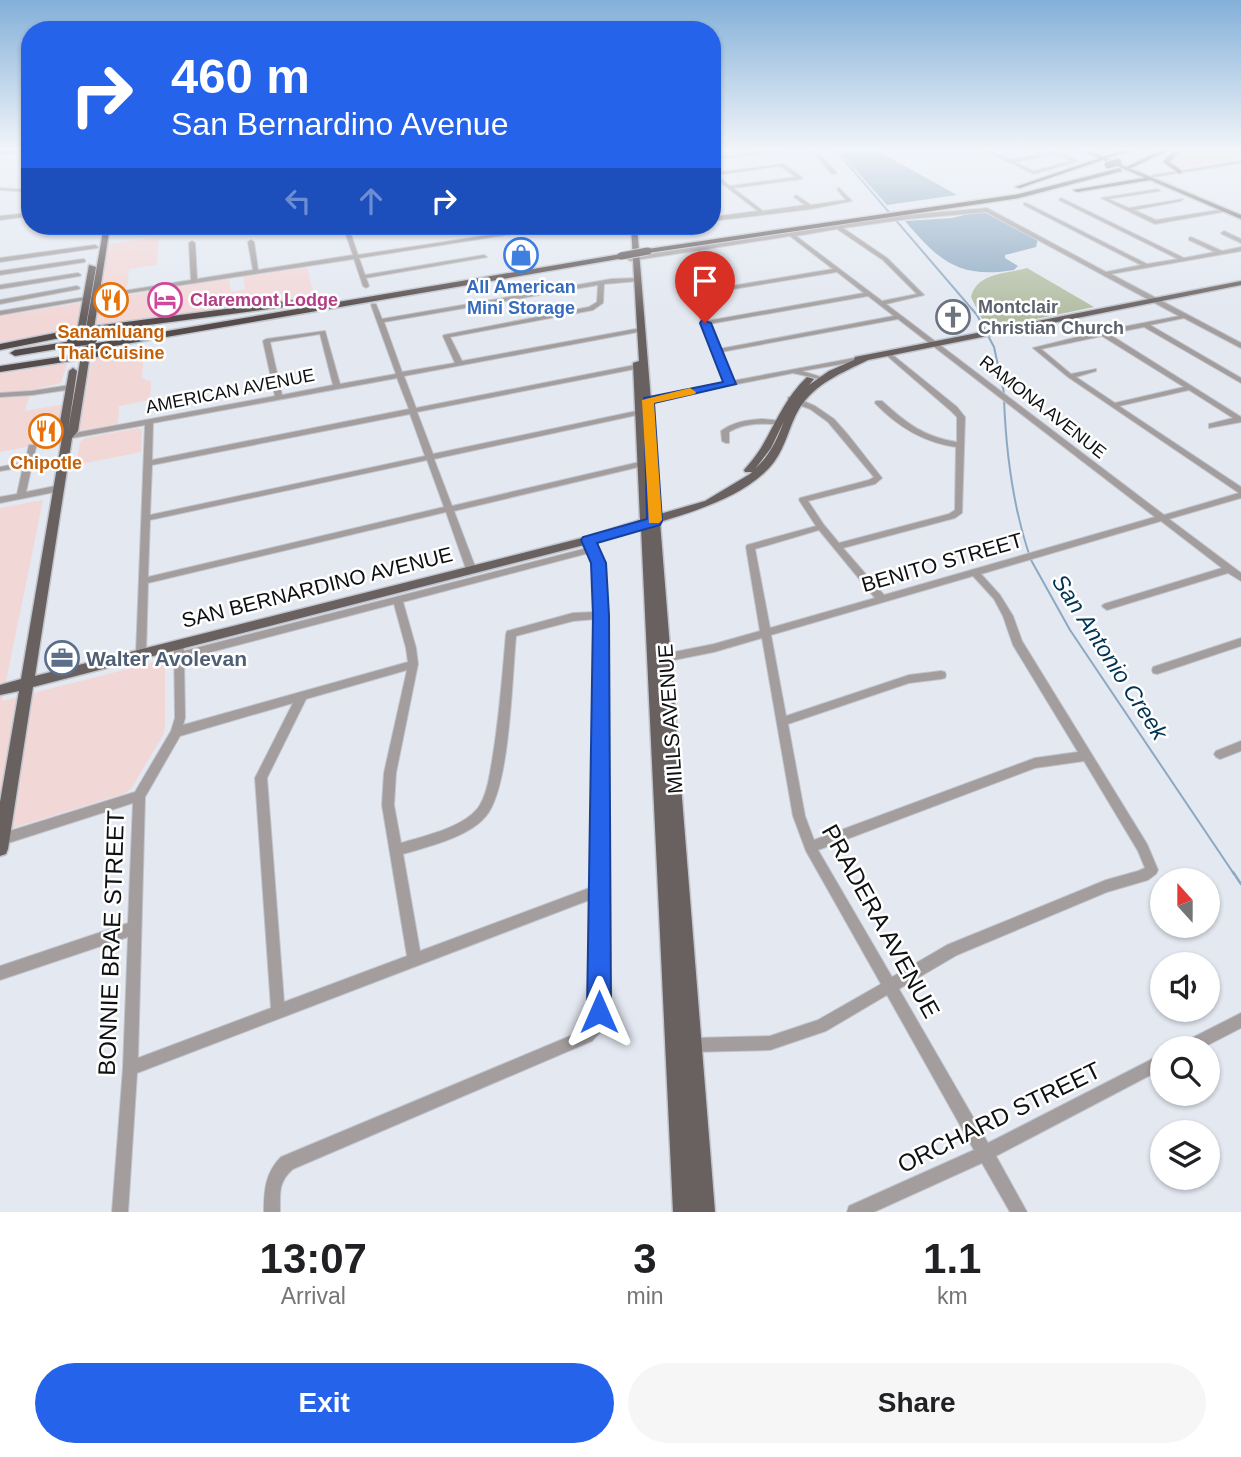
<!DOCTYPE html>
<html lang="en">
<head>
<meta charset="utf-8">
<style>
  body { margin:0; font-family:Helvetica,sans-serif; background:#f6f6f6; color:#202124; height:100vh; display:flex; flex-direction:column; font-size:26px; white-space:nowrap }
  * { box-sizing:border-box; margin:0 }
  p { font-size:23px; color:#757577 }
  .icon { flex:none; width:38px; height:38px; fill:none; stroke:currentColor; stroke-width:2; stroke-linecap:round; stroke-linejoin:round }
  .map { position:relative; height:1212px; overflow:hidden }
  .details { display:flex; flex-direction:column; background:#fff; flex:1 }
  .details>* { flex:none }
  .hud { position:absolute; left:21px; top:21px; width:700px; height:214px; border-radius:28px; box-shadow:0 2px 5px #0004; background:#2563eb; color:#fff; overflow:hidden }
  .needle { width:46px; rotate:339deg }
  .tools { position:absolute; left:1150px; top:868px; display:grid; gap:14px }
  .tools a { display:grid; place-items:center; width:70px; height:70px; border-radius:50%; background:#fff; box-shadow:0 2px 5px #0004; font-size:35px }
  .pin { position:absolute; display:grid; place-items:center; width:60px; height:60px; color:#fff; margin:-72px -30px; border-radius:50% 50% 50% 0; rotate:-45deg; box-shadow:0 0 7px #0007 }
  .pin .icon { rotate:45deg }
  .me { position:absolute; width:77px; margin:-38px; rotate:0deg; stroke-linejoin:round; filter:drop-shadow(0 0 5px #0008) }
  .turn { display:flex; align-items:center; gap:24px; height:147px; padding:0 35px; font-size:32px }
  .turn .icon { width:91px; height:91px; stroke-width:2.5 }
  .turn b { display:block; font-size:49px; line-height:60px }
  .lanes { display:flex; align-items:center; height:66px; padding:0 35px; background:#0003; justify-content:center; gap:35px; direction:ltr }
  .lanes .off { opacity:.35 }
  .eta { display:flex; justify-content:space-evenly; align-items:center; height:119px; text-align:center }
  .eta b { font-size:42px; font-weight:600; line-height:49px }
  .action { display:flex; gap:14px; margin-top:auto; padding:14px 35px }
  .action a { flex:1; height:80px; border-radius:42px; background:#2563eb; color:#fff; font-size:28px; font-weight:600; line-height:80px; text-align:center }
  .action a+a { background:#f6f6f6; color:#202124 }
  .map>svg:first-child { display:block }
  .commercial { fill:#f2d7d7 }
  .green { fill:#b2bda2 }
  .water { fill:#8ca9c2 }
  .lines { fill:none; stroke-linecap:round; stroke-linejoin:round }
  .stream-far1 { stroke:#8ca9c2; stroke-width:2 }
  .stream { stroke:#8ca9c2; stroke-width:2.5 }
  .minor-casing { stroke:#c1c5cd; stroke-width:2 }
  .major-casing { stroke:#c1c5cd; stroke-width:3 }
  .highway-casing { stroke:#c1c5cd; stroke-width:3 }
  .minor { fill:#a39d9d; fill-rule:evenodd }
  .major { fill:#696060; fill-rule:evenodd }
  .highway { fill:#554b4b; fill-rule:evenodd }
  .highway-bridge-far1-casing { stroke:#c1c5cd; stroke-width:9; stroke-linecap:butt }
  .highway-bridge-casing { stroke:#c1c5cd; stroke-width:11; stroke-linecap:butt }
  .highway-bridge-far1 { stroke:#554b4b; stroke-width:7 }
  .highway-bridge { stroke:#554b4b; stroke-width:10 }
  .route { fill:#2563eb; stroke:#184099; stroke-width:2 }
  .slow { fill:#f59e0b }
  .labels { text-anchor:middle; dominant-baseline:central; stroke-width:5; stroke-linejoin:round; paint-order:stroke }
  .far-shop-label { font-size:18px; font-weight:bold; fill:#366cbe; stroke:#fff }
  .far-hotel-label { font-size:18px; font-weight:bold; fill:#b23c85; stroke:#fff; text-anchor:start }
  .far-worship-label { font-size:18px; font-weight:bold; fill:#5b616d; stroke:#fff; text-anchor:start }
  .far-food-label { font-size:18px; font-weight:bold; fill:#c56008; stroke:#fff }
  .far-street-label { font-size:18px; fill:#0e1012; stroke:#fff }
  .street-label { font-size:21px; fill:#0e1012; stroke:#fff }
  .service-label { font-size:21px; font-weight:bold; fill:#4e5e75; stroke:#fff; text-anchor:start }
  .water-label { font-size:23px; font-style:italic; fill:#003354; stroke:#fff }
  .near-street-label { font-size:24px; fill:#0e1012; stroke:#fff }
</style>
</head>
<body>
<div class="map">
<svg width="1241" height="1212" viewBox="0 0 1241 1212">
  <rect width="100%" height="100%" fill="#e3e8f1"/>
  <g class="commercial">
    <path d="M1185,148H1241V159L1179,169L1174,166L1173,161Z"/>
    <path d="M159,237L157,265L129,269L127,288L101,290L108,244Z"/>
    <path d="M307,267L314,295L71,330L0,344V316L229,278L231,292L245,289L243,276Z"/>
    <path d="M144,348L142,378L151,382L150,400L119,406L118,424L51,436L52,442L0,452V374L67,363L61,383L31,390L25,411L84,401L92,357Z"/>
    <path d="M138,428L142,430L141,452L76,465L80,442L85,438Z"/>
    <path d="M43,500L2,701L163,660L165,662V727L163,735L131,789L123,794L0,832V508Z"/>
  </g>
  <path class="green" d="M1027,268L1094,307L987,329L971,297C977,272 1007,274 1027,268Z"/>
  <g class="water">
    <path d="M836,148H872L957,195L887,205Z"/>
    <path d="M980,211L989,212L1038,239L1036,247L1005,255V258L1018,266L1014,270C959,279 939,261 905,221L952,218Z"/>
  </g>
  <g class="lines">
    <g class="stream-far1">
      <path d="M834,148L977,315L994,347L1004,393"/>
      <path d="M1004,399C1006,452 1012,503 1029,554"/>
      <path d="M1031,560L1070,630L1234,874"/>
    </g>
    <path class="stream" d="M1233,872L1241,884"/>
    <g class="minor-casing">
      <g id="minor">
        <path d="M789,148H800L712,160V158Z"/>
        <path d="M810,148H814L836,172V174H832Z"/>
        <path d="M979,148H984L1011,160L1051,152L1044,148H1049L1078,161L1034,174ZM1055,154L1072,161L1034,171L1015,162Z"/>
        <path d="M1241,161V163L1154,177L1149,180L1147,179L1153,175Z"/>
        <path d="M783,164L802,177V179L733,188L763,211L805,205L794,197L796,195L811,205L846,200L837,189L839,188L852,201L811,209L712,221V217L758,211L712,176V173ZM780,166L796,177L730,186L716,175Z"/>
        <rect x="24" y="172" width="6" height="2"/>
        <path d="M0,188L30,190V192L0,190Z"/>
        <path d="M1158,189L1160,191L1108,199L1129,208L1183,199L1181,201L1134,210L1156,220L1225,209L1228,211L1155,224L1101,198Z"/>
        <path d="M1061,198L1184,258L1215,252L1189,240V238L1191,237L1222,251L1241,247V251L1111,274L1241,343V348L1239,347L1184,318L1150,325L1241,378V383L1144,327L1109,334L1241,417V422L1209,428V424L1233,418L1189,390L1119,406L1241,487V498L1169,519L1241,573V581L1228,573L1107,610L1104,608L1102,606L1104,604L1222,568L1161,521L981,574L1000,595L1013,616L1022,641L1147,844L1158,870L1156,874L1148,880L1107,892L957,955L899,989L988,1143L1162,1054V1069L996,1156L1027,1212H1010L982,1163L874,1212H847L849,1206L974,1150L887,995L826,1031L770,1050L692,1052L687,1050L685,1045L687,1040L692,1038L770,1036L818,1020L881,984L806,851L793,816L762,638L714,652L659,663L655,662L654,659L655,656L659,655L714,644L760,631L746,547L747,545L816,526L799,500L800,498L869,480L874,477L828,422L810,409L788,401V397H794L815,406L834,419L849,436L882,478L875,484L808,501L824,525L839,543L949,514L955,510L956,447C923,442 898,427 875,403L876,401H882C906,423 924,437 957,442V417L951,411L885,354V352H889L957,407L965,417L962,513L955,518L843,548L884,595L1155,517L898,319L721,352L732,381L865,356L868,358L865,360L802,371L824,378V380L793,373L637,404V400H640L726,382L686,283L687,282H691L696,292L833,269L790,236L630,261L627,259L630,257L908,215L987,208L1106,272L1141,265L1024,205V203H1026L1147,264L1178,259L1059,200ZM986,212L1179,316L1102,331L1033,348L1068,377L1239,493L1164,515L886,304L924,295L887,258L843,228L908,219ZM837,229L883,260L917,294L882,301L796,236ZM837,272L864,293L707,321L697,295ZM868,296L894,316L719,349L709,324ZM1102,336L1184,387L1115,403L1076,377L1096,371V369L1071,374L1041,349ZM819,530L875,598L770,628L755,549ZM973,576L994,599L1003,616L1013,645L1078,752L1035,758L814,840L805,816L788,724L909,683L941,679L945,678L946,675L945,672L941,671L909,675L786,716L771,635ZM1084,761L1138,851L1145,868L1138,871L1106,880L947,945L892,977L818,850L1035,768Z"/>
        <path d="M30,213V216L0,220V216Z"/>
        <path d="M343,226H348L358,255L550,226H562L359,258L365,275L484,255L487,257L366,278L369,286L366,288L363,286L354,259L102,297L0,315V311L191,280L189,243L192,241L195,243L197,279L253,270L248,242L251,240L254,242L258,270L353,255Z"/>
        <path d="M1224,231L1241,239V243L1222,234L1221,233Z"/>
        <path d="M95,245L98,247L97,248L0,262V258Z"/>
        <path d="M83,259L85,260V262L0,275V271Z"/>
        <path d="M78,273L81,275L80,276L0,289V285Z"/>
        <path d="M637,278L640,280L639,281L604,284L603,303L593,310L450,337L462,361L641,328L643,329V331L404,376L416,408L645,363L648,365L645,367L417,412L433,454L646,409L650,411L646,413L434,459L452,506L648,460L652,462L651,464L454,511L476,569L471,572L466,569L446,512L148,583L146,654L145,657H137L136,654L145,425L67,439H64V435L275,396L263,341L266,339L325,331L340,384L396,374L371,305L372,304H376L382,319L611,279ZM598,285L597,302L589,307L444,335L443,336L455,363L402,372L384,322ZM320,334L333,385L282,395L270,342ZM397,378L409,409L152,460L153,423ZM410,414L425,456L150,515L152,465ZM427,460L444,507L148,577L150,520Z"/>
        <path d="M77,286L80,288L79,289L0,304V300Z"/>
        <path d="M70,385H73V389L32,395L0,397V393L32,391Z"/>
        <path d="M762,419L785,421L789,423C783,425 778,424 771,424C756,423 742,424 729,432V443H726L722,441L721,431C733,422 747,420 762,419Z"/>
        <path d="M29,445H35L36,447L26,492L60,485L64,488L60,491L0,503V497L17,494L23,467L0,471V467L25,462Z"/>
        <path d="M588,537L591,538L603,563L606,615L605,886L606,890L605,894L604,1025L602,1030L592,1041L293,1169C278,1182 280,1193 280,1212H264C264,1191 265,1173 281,1157L582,1031L590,1022L592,899L137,1073L128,1212H112L123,1068L128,937L0,980V966L128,923L133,803L2,845L0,844V834L135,792L171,731L175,718L174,644L175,641H183L184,651L587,548L584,540ZM589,553L593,563L596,612L573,613L511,630L507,631L506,634C502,678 499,723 491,767C489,780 486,797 478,808C462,828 424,836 401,843L394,805L396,773L418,664L416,648L403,602ZM394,604L406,648L408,662L183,725L185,718L184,659ZM596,619L592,887L420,951L403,854C427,847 469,837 486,816C510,788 512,677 516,636L573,621ZM407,670L384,773L382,805L407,956L284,1002L267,778L306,699ZM293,703L255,778L271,1008L138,1058L145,797L180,736Z"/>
        <path d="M1241,638V646L1157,674L1153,673L1152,670L1153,667Z"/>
        <path d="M1241,741V751L1220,759L1216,757L1214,754L1216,751Z"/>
        <path d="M1241,1013V1028L1202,1048H1180L1182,1043Z"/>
      </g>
    </g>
    <g class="major-casing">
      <g id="major">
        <path d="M30,148V151L0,154V150Z"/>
        <path d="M1075,148H1082L1241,215V219Z"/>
        <path d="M104,226H110L78,431L72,438L35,676L586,537L640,520L633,363L639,361L631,226H637L660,514L705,501L750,474L752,472H745L744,470C750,463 756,456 761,448C776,423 785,398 807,377L814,379L809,385L829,371L854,360L855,357L1241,281V285L868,360C842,373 815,383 799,409C789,426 786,446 774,462C749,495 698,510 660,522L715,1212H673L641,528L588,544L33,687L8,849L6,854L0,856V802L19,691L0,695V685L21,679L62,438L58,433L69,371L73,368L77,371L68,430ZM784,421C777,440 770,455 755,469L771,448Z"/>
        <path d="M89,265L96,267L83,343L79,346L75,343Z"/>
      </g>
    </g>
    <g class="highway-casing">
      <g id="highway">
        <path d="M1129,148H1138L1020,188L1015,187Z"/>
        <path d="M1166,148H1174L1131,168L1126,167Z"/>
        <path d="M1176,148H1182L1170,162L1182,171L1180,174L1163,162Z"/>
        <path d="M1120,168L1122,171L1019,198L648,253L644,251L648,249L1019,194Z"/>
        <path d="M1149,177L1151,180L1077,192L1073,190Z"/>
        <path d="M621,254H624V258L91,350L86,347L91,344Z"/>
        <path d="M303,299L307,302L306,304L80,334L0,350V344L80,328Z"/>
        <path d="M72,341L75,342V346L15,356L10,353L15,350Z"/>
        <path d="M106,350L111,353L109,355L0,372V366Z"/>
      </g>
    </g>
    <use href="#minor" class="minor"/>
    <use href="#major" class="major"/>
    <use href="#highway" class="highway"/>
    <g class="highway-bridge-far1-casing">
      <g id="highway-bridge-far1">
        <path d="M1108,165L1118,162"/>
        <path d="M621,256L648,251"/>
      </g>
    </g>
    <g class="highway-bridge-casing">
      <path id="highway-bridge" d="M72,342L92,339"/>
    </g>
    <use href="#highway-bridge-far1" class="highway-bridge-far1"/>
    <use href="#highway-bridge" class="highway-bridge"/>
  </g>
  <linearGradient id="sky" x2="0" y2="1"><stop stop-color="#83b0d9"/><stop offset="0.47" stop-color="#f2f5f9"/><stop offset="1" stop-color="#f2f5f9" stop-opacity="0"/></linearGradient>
  <rect width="1241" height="318" fill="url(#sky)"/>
  <path class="route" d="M702,320L711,323L736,384L654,403L662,521L660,525L597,543L606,563L609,615L611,1012L607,1020L599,1024L590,1020L587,1012L593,615L591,563L581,540L583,537L647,519L644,398L723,382L700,323Z"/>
  <path class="slow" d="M690,388L696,392L695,394L654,403L662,520L659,523H649L642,400Z"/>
  <defs>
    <g id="shop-ring" transform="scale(1.75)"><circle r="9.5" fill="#fff" stroke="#3f7fe0" stroke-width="1.5"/><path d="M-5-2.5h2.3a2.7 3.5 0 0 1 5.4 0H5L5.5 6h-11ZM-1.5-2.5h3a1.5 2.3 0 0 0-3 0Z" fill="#3f7fe0"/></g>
    <g id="restaurant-ring" transform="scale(1.75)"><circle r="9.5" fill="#fff" stroke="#e8710a" stroke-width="1.5"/><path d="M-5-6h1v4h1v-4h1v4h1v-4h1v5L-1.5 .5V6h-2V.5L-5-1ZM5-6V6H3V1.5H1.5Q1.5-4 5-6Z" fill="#e8710a"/></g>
    <g id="hotel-ring" transform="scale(1.75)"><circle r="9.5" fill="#fff" stroke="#d1479c" stroke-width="1.5"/><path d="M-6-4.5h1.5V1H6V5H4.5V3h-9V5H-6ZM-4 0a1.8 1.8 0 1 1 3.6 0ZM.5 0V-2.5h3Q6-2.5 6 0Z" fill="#d1479c"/></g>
    <g id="church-ring" transform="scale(1.75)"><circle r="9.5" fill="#fff" stroke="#6b7280" stroke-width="1.5"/><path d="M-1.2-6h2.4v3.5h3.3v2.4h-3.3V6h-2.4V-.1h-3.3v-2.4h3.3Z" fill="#6b7280"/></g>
    <g id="office-ring" transform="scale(1.75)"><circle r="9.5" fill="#fff" stroke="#5c6f8a" stroke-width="1.5"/><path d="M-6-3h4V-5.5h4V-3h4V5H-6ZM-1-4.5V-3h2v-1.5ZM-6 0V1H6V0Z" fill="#5c6f8a"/></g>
  </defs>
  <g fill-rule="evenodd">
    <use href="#shop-ring" x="521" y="255"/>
    <use href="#restaurant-ring" x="111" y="300"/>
    <use href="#hotel-ring" x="165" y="300"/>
    <use href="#church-ring" x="953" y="317"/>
    <use href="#restaurant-ring" x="46" y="431"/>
    <use href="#office-ring" x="62" y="658"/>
  </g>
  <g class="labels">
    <g class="far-shop-label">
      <text x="521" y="287">All American<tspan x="521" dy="21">Mini Storage</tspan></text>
    </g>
    <g class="far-hotel-label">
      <text x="190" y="300">Claremont Lodge</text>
    </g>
    <g class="far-worship-label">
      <text x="978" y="307">Montclair<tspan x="978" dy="21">Christian Church</tspan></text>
    </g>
    <g class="far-food-label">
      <text x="111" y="332">Sanamluang<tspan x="111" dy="21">Thai Cuisine</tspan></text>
      <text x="46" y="463">Chipotle</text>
    </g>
    <g class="far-street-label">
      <text transform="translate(230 391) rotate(-11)">AMERICAN AVENUE</text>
      <text transform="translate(1043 407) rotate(38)">RAMONA AVENUE</text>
    </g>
    <g class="street-label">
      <text transform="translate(942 562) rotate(-16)">BENITO STREET</text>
      <text transform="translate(317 587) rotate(-14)">SAN BERNARDINO AVENUE</text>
      <text transform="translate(670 719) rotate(-94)">MILLS AVENUE</text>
    </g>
    <g class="service-label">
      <text x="86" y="658">Walter Avolevan</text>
    </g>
    <g class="water-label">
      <text transform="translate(1110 657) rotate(57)">San Antonio Creek</text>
    </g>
    <g class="near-street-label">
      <text transform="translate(881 921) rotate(61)">PRADERA AVENUE</text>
      <text transform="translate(111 943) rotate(-88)">BONNIE BRAE STREET</text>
      <text transform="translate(999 1117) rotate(-26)">ORCHARD STREET</text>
    </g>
  </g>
</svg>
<div class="tools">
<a><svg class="needle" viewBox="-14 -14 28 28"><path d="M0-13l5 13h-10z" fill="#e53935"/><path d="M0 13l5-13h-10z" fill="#757577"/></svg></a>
<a><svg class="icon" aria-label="sound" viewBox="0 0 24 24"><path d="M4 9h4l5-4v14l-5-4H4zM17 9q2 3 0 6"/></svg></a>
<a><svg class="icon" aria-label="search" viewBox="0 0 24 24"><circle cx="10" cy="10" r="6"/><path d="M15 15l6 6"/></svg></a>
<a><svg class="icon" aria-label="layers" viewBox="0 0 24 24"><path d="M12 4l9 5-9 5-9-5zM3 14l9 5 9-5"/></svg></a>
</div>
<div class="pin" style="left:705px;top:323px;background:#d93025"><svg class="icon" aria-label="arrive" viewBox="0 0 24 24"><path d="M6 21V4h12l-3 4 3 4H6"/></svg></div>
<svg class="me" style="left:599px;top:1012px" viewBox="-20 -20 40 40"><path d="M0-17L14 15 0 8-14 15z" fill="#2563eb" stroke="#fff" stroke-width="4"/></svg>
<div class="hud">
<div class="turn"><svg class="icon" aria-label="right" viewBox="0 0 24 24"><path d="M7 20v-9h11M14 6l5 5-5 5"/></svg><div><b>460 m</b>San Bernardino Avenue</div></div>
<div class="lanes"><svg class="icon off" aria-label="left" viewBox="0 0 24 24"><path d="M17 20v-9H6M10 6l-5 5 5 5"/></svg><svg class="icon off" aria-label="ahead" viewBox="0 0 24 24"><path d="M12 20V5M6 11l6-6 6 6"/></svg><svg class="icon" aria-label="right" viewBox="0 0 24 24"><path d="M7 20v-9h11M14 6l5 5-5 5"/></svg></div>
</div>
</div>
<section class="details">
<div class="eta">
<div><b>13:07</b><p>Arrival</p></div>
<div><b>3</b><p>min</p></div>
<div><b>1.1</b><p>km</p></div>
</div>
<div class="action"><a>Exit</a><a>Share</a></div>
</section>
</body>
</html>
